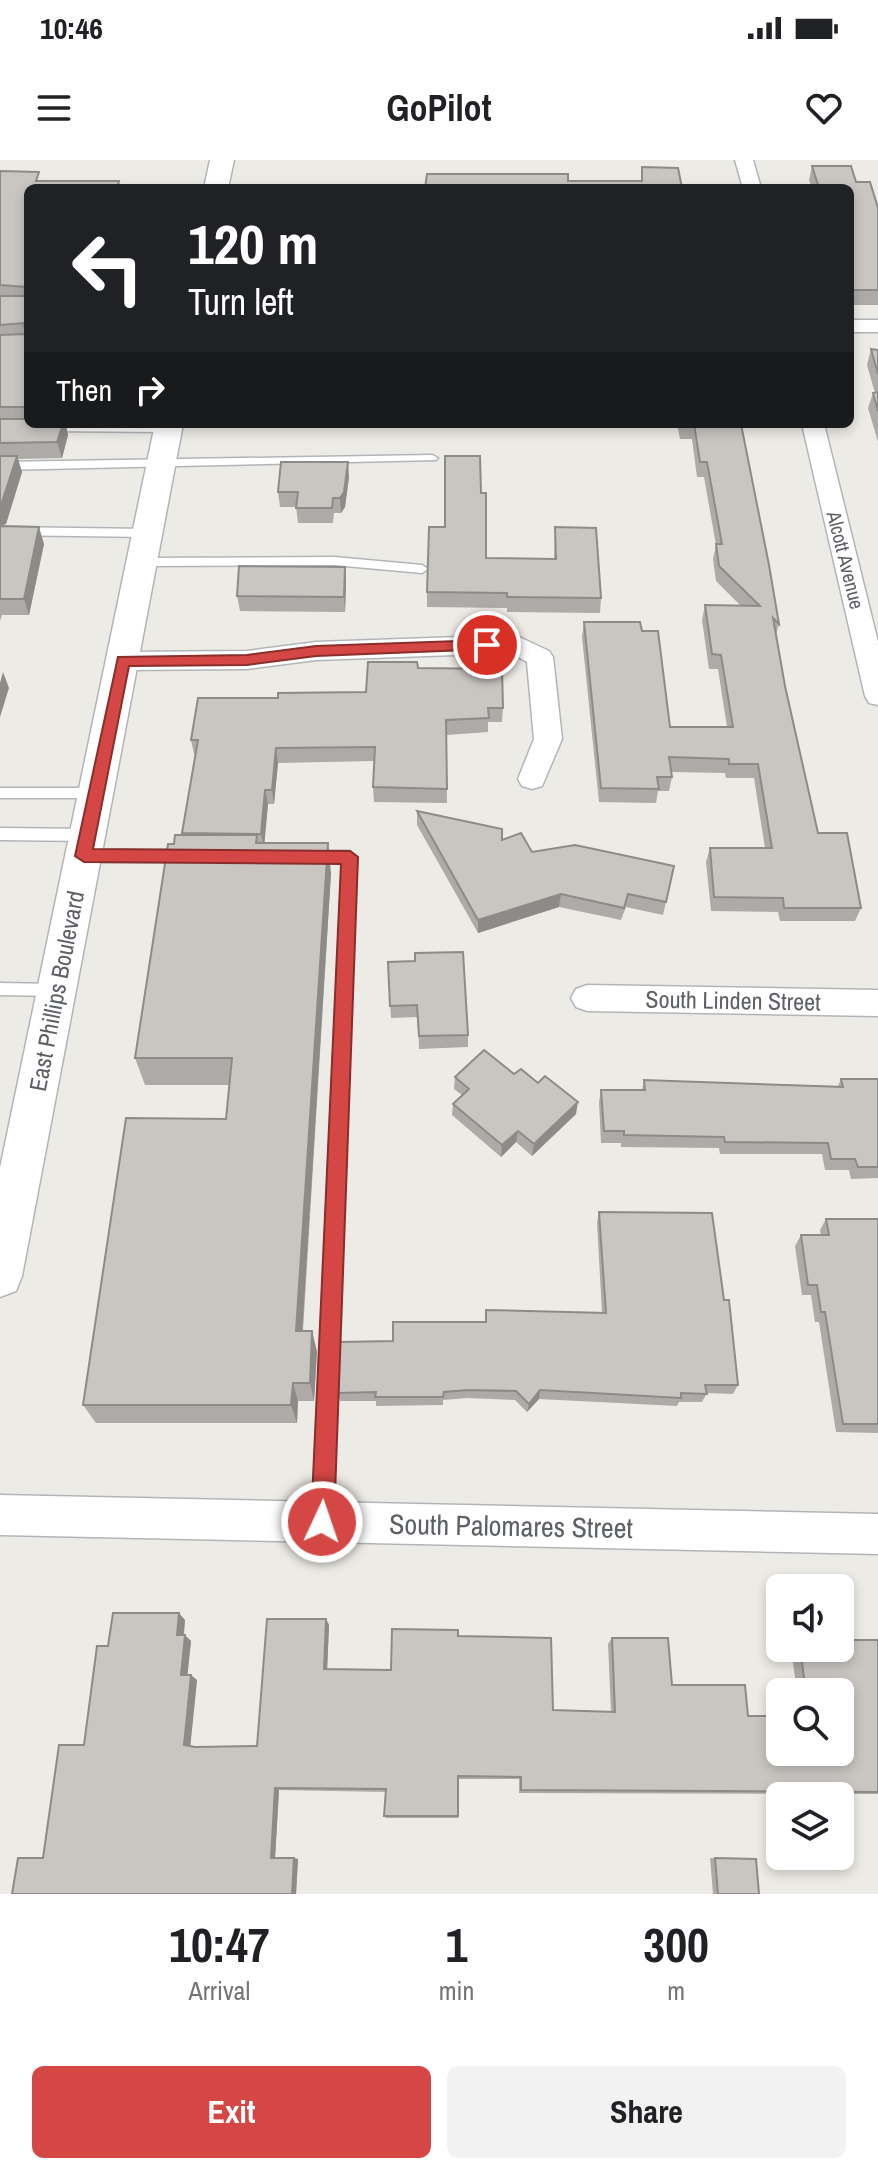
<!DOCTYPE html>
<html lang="en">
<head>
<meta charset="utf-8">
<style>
  body { margin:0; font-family:"Archivo Narrow",sans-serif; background:#f2f2f2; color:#202124; height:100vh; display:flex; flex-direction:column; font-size:30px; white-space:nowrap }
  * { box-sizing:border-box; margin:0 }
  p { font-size:26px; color:#757577 }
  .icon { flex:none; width:44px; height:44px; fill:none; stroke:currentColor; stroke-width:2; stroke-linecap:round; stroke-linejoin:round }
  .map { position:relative; height:1734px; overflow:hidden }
  .panel { display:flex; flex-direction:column; background:#fff; flex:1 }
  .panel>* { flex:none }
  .hud { position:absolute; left:24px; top:24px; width:830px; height:244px; border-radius:12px; box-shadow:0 4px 12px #0003; background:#202124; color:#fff; overflow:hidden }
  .fabs { position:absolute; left:766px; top:1414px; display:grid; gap:16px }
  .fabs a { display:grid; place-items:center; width:88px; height:88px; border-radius:12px; background:#fff; box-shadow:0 4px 12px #0003; font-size:40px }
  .pin { position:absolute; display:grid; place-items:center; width:68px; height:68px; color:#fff; margin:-34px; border:4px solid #fff; border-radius:50%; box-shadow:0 2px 8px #0007 }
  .me { position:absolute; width:88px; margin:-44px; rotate:3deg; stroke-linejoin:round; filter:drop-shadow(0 0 6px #0008) }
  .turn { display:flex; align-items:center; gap:28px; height:168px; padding:0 32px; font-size:36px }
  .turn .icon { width:104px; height:104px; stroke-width:2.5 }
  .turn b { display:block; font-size:56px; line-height:68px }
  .then { display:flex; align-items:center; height:76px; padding:0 32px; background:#0003; gap:16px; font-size:30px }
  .eta { display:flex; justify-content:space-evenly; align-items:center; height:136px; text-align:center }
  .eta b { font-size:48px; font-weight:700; line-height:56px }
  .action { display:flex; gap:16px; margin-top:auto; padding:16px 32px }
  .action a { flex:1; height:92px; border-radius:12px; background:#d44744; color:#fff; font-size:32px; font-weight:700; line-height:92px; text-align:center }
  .action a+a { background:#f2f2f2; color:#202124 }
  .status { display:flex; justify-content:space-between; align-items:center; height:56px; padding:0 40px; background:#fff; direction:ltr }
  .status svg { height:22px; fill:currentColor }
  header { display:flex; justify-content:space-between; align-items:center; height:104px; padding:0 32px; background:#fff; font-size:36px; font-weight:700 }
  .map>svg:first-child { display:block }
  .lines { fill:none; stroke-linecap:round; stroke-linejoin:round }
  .service-casing { stroke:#b2b5b8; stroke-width:3 }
  .minor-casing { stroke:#b2b5b8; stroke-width:3 }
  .tertiary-casing { stroke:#b2b5b8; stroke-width:3 }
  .service { fill:#fff; fill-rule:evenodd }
  .minor { fill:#fff; fill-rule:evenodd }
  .tertiary { fill:#fff; fill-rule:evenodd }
  .wall { fill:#adaaa7 }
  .shaded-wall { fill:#8d8b88 }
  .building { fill:#c9c6c2; stroke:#8d8b88; stroke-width:2 }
  .route { fill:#d44744; stroke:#8a2e2c; stroke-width:2 }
  .labels { text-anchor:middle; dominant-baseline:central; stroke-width:7; stroke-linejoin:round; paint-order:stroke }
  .far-street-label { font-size:20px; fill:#5d6064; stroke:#fff }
  .street-label { font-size:24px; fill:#5d6064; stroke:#fff }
  .near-street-label { font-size:28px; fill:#5d6064; stroke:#fff }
</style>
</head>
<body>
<div class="status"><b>10:46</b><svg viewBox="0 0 49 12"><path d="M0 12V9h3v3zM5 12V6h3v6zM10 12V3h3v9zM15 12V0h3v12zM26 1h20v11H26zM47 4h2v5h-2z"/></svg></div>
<header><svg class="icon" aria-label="menu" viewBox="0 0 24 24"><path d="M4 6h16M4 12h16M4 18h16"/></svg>GoPilot<svg class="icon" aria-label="heart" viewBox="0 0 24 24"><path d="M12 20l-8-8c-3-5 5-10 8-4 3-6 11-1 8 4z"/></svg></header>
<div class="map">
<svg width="878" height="1734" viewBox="0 0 878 1734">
  <rect width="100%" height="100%" fill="#edebe5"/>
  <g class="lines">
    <g class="service-casing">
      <g id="service">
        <path d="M42,266H168L174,269L168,272L46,271L40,268Z"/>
        <path d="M432,295L438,298L436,300L0,310V302Z"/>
        <path d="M0,367L149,369L155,373L149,377L0,375Z"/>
        <path d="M334,397L422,405L428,409L422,413L334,405L143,406L137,402L143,398Z"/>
        <path d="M0,628H96L103,633L96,638H0Z"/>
        <path d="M0,668L88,669L95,675L88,681L0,680Z"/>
        <path d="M84,690H185L192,696L185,702H84L77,696Z"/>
        <path d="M309,691H350L357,697L332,1362L329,1369L322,1372L315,1369L312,1362L342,703L304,701L302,697L304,693Z"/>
        <path d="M0,823L56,824L62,825L64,830L62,835L56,836L0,835Z"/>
      </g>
    </g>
    <g class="minor-casing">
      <g id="minor">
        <path d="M735,0H753L761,28H743Z"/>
        <rect x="850" y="160" width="28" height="12"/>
        <path d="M802,264H824L878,482V545L869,543L865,536Z"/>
        <path d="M515,475L549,491L553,497L562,579L542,626L532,629L522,626L518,619L534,579L527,502L511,493L316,500L247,509L123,510L114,507L110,501L114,495L123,492L247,491L316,482Z"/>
        <path d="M587,825L878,830V856L587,851L576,847L571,838L576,829Z"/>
        <path d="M0,1335L878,1354V1394L0,1375Z"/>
      </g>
    </g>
    <g class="tertiary-casing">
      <g id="tertiary">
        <path d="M210,0H234L228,28H204Z"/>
        <path d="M155,264H183L22,1116L16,1131L0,1137V1008Z"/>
      </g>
    </g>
    <use href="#service" class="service"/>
    <use href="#minor" class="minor"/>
    <use href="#tertiary" class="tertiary"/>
  </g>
  <g class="wall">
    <path d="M812,6L856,22L878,48V145H850V28H812L809,20Z"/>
    <path d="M0,11L41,21H119L120,28H28V264L68,275L62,298L18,299L22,312L6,364L1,366L44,384L29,455H2L0,461Z"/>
    <path d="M871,189L878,190V282L868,248L873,233H875L867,205Z"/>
    <path d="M677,264H741L779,464L776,475L785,526L818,673L861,748L855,761H780L778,752L711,751L706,702L710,688H765L754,618H726L725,613L671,612L672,617L669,631H658L656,643L599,642L582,477L584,462L642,471L670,567H727L718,509H709L702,460L705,445L741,446L716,421L713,399L716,385L704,317H697L692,279H680Z"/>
    <path d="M349,317L345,347L341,353H334L333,363H298L296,347H280L278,332Z"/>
    <path d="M481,333L486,398L554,399L555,367L601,438L600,453L507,452V448L427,447V432L445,367Z"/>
    <path d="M345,407L346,422L345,452L240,451L237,436Z"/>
    <path d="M418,508L503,548L502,562H488V572L446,575L447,643L374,642L373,627L374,601L278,603L274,644H268L264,683L331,713L303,1171L317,1191L314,1241H298L297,1263H96L83,1245L226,959L230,925H145L135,898L174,684L183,675L196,594H194L191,580L278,538L366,532Z"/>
    <path d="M417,651L502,680L532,692L674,706L663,755L626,747L621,760L559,747L478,773L417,665Z"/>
    <path d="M388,802L468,875V887L419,889L418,857L391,858Z"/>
    <path d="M514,914L576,954L532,996L516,982L501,997L452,955L453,944L462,935L454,929L455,917Z"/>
    <path d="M841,919H878V1018L851,1019L849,1010H825L822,994H720L719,988L621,987V983H601L599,942L601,930H642L644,920L838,926Z"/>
    <path d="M599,1052L724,1140L738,1225L733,1234L707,1233L702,1242H679L677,1246L539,1239L527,1252L515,1240L467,1238L443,1240V1245L376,1246V1241H340L338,1233L393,1181L485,1162L486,1150L602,1153L597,1062Z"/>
    <path d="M826,1059H878V1273L836,1272L819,1162H815L811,1135H802L795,1086L801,1075H821L820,1070Z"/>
    <path d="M326,1459L329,1465L327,1509L391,1510L458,1476L553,1550L611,1552L608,1484L612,1478L672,1525L748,1556L780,1592L840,1532H797L791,1488H840L878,1480V1634L519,1633V1619H458V1658H386L384,1656L386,1632L279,1630L275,1698L298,1699L296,1734H12L43,1698L84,1585L108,1486L185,1460L184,1475L191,1481L187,1515L197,1520L190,1586H257Z"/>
    <path d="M710,1698H715L759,1734H713Z"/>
  </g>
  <g class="shaded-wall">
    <path d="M63,264H66L68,275L62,298L57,282Z"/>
    <path d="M17,296L22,312L6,364L0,366V348Z"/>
    <path d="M348,302L349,317L345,347L341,353L340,338Z"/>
    <path d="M39,367L44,384L29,455L24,439Z"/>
    <path d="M345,407L346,422L345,452L344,437Z"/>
    <path d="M3,512L9,528L0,557V523Z"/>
    <path d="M276,588L278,603L274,644L272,630Z"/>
    <path d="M265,630L268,644L264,688L261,674Z"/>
    <path d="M328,683L331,713L301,1191L296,1171Z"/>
    <path d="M561,734L559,747L478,773V760Z"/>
    <path d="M578,942L576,954L532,996L534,984Z"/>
    <path d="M518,971L516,982L501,997L502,985Z"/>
    <path d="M312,1171L317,1191L314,1241L310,1223Z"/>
    <path d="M293,1223L298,1241L297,1263L291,1245Z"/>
    <path d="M540,1230L539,1239L527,1252L529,1244Z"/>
    <path d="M179,1453L185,1460L183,1481L177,1475Z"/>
    <path d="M326,1459L329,1465L327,1514L324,1509Z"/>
    <path d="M185,1475L191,1481L187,1520L181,1515Z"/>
    <path d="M191,1515L197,1520L190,1589L184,1585Z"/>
    <path d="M275,1628L279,1630L275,1699L271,1698Z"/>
    <path d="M294,1698L298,1699L296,1734H292Z"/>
  </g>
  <g class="building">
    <path d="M812,6H851L856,22H870L878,48V130H850V28H819Z"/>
    <path d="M642,7L678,8L682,28H425L427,14H568V21H642Z"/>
    <path d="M0,11L39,12L36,21H119L117,28H28V247H0V175L26,174L24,163L0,165V136H24L27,127L0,125Z"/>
    <path d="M871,189L878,190V214Z"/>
    <path d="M878,232V251L873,233Z"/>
    <path d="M0,259H28V264H63L57,282L0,283Z"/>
    <path d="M694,264H741L769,405L779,464L773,458L785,526L818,673H847L861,748H784L783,738L714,737L710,688H772L758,604H729V599L669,597L672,617H657L659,629L601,628L584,462H640L642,471H658L670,567H733L721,495L712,494L705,445L760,446L719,406L716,384H722L707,302H700Z"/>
    <path d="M0,296H17L0,348Z"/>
    <path d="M445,296H480L481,333H486V398L556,399L555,367L596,368L601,438L507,437V433L427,432L429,367H445Z"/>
    <path d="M281,302H348L344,332L340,338H333L332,348H296L298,332H278Z"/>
    <path d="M0,366L39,367L24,439H0Z"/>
    <path d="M239,406L345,407L344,437L237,436Z"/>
    <path d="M368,502H417L418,508L502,509L503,548H488L489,558L446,560L447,629L373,627L375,587L276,588L272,630H265L261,674L182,673L198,580H191L198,538H278V533L366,532Z"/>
    <path d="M417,651L502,669V680L521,673L532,692L575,685L674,706L666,742L628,734L624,748L561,734L478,760Z"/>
    <path d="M175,675H257L256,683H328L296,1171H312L310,1223H293L291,1245H83L126,958L226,959L232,898H135L168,684H174Z"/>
    <path d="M463,792L468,875L419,876L417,845L390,846L388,802L415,801V793Z"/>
    <path d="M484,890L514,914L521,909L538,923L545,916L578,942L534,984L518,971L502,985L453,944L469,929L455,917Z"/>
    <path d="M841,919H878V1007H858L855,999H831L828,983L725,982L724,977L624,975V971H604L601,930H645L644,920L843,927Z"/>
    <path d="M599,1052L712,1053L724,1140H729L738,1225H705L707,1234L681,1233V1238L540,1230L529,1244L516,1231L468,1230L444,1232L443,1237H375L376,1232L338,1233L340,1182L393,1181V1162H486V1150L606,1153Z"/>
    <path d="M826,1059H878V1264H843L825,1152H821L817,1125H808L801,1075H829Z"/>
    <path d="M113,1453H179L177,1475H185L181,1515H191L184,1585L195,1587L257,1586L267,1459H326L324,1509L391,1510L392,1469L458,1470V1476L551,1478L553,1550L615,1552L612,1478H668L672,1525H745L748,1556H780V1592H840V1532H806L800,1488H840V1480H878V1632L521,1630V1617L458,1616V1656H384L386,1629L275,1628L271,1698H294L292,1734H12L18,1698H43L59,1585H84L97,1486H108Z"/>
    <path d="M715,1698L756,1699L759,1734H718Z"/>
  </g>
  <path class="route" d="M487,480L492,482V489L316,496L247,505L129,506L93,689L350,691L358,697L334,1362L330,1370L322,1373L314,1370L311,1362L341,704L84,702L75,696L118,497L247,495L316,486Z"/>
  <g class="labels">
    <g class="far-street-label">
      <text transform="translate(846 400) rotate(76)">Alcott Avenue</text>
    </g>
    <g class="street-label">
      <text transform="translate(56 831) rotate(-79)">East Phillips Boulevard</text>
      <text transform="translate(733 840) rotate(1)">South Linden Street</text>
    </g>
    <g class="near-street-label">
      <text transform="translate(511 1366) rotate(1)">South Palomares Street</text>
    </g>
  </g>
</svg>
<div class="fabs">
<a><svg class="icon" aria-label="sound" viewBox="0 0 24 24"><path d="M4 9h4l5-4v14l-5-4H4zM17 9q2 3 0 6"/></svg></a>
<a><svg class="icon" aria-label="search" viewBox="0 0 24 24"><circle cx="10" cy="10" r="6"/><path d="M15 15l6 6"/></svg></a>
<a><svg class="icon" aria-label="layers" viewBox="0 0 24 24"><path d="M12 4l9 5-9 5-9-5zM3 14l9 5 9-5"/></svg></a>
</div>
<div class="pin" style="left:487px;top:485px;background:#d93025"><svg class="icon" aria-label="arrive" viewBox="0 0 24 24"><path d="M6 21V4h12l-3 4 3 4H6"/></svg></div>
<svg class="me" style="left:322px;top:1362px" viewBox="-20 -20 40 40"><circle r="17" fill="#d44744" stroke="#fff" stroke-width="3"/><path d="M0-11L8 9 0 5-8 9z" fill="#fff"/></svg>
<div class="hud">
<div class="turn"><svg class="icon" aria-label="left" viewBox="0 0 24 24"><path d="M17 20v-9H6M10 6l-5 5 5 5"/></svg><div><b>120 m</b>Turn left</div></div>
<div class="then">Then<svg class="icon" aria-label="right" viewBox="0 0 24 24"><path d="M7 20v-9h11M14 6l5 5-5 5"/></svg></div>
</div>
</div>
<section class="panel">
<div class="eta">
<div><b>10:47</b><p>Arrival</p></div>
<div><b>1</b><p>min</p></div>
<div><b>300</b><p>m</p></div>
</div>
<div class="action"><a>Exit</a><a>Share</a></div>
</section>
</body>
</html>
